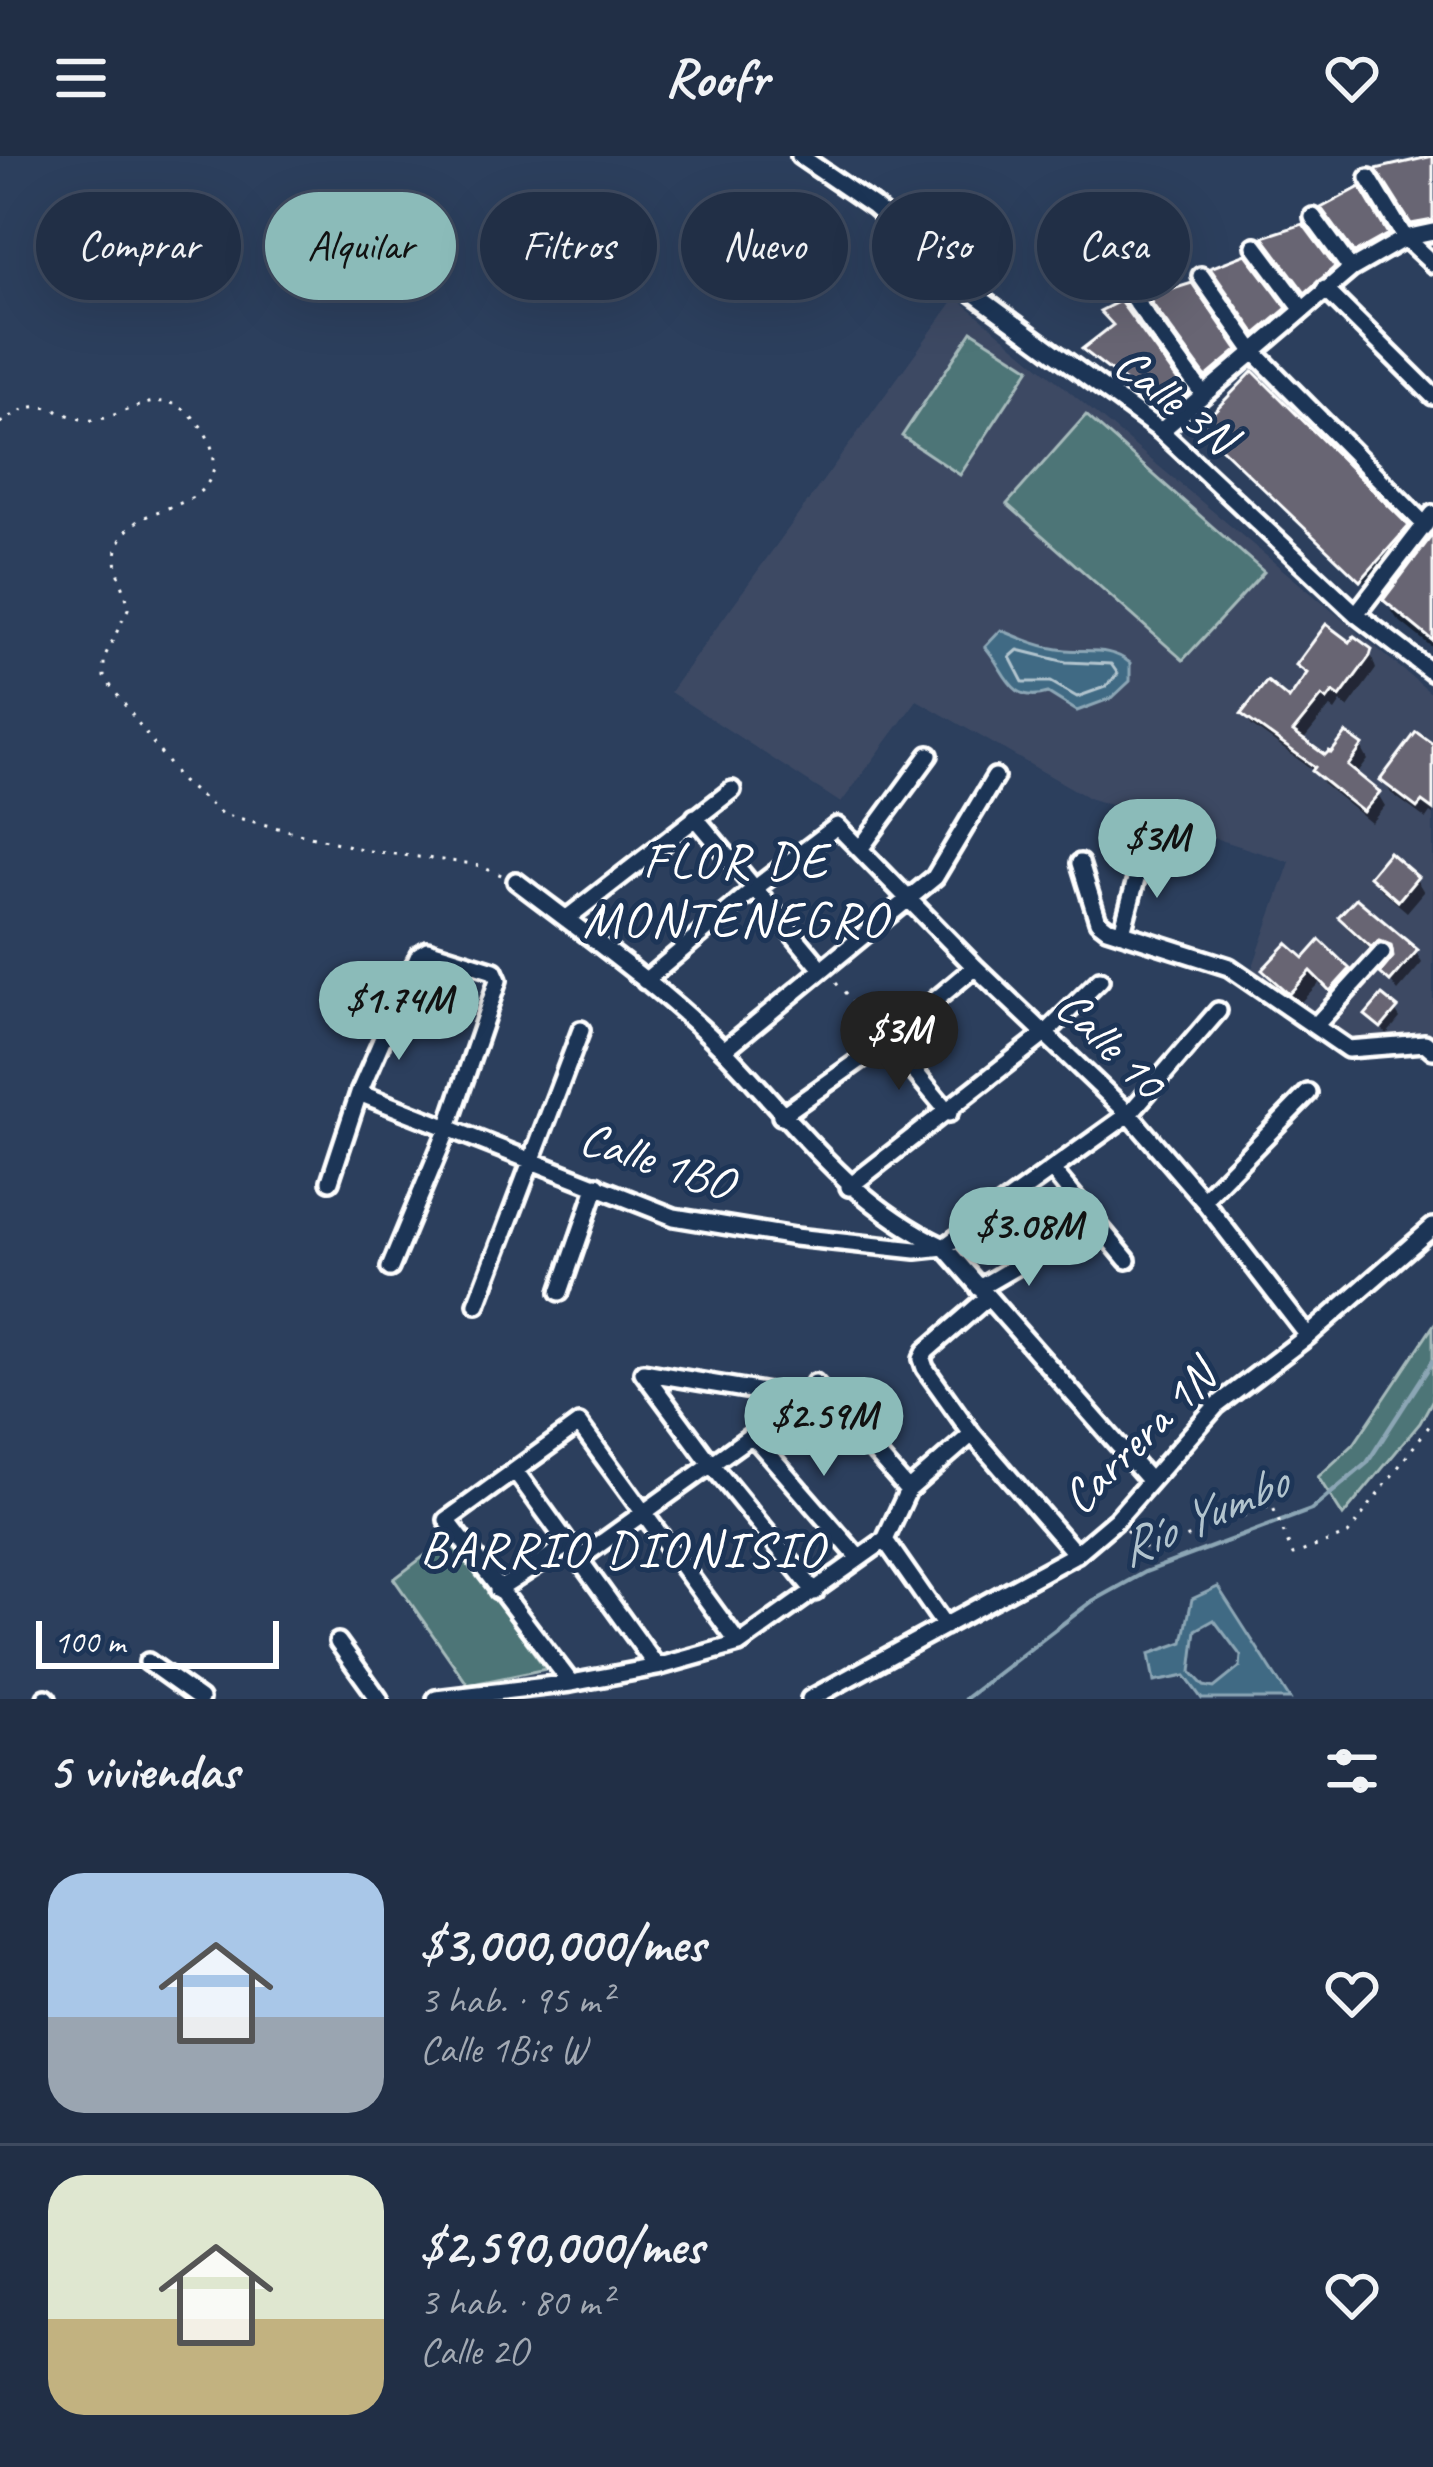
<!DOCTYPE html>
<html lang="es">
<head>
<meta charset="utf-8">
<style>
	:root { --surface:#212f46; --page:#2d3b51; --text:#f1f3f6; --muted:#a2a9b3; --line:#3e4a5f; --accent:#8bbbb9 }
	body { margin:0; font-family:Caveat,sans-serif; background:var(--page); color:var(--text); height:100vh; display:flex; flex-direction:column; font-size:45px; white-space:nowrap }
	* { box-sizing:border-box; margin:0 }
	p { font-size:39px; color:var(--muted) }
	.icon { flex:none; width:66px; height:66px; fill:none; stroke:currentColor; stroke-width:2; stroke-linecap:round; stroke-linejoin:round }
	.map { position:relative; height:1543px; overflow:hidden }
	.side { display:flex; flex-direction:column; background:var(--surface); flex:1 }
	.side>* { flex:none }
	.banner { position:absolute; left:36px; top:36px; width:1362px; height:108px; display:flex; gap:24px }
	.scale { position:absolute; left:36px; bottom:30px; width:243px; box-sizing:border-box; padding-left:12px; border:6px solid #fff; border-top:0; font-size:33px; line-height:42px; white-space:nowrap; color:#fff; -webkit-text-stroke:9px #1d3557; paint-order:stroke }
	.price { position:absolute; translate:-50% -102px; padding:0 27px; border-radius:42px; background:var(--accent); color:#111; font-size:39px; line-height:78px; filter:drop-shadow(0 3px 6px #0008) }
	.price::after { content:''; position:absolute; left:50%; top:72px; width:36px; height:27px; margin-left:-18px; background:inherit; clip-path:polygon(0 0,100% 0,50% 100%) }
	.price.selected { background:#222; color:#fff }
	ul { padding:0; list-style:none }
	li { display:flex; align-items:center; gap:36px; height:300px; padding:0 48px }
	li+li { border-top:3px solid var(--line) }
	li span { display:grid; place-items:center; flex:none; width:336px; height:240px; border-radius:36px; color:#555 }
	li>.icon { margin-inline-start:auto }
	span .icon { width:144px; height:144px; fill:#fffc; stroke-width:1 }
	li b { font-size:51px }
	h2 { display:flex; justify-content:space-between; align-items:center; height:144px; padding:0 48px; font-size:51px }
	.tag { padding:0 42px; border-radius:54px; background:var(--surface); box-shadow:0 12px 48px #0002,0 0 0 3px var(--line); font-size:42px; line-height:108px }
	.tag.selected { background:var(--accent); color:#111 }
	header { display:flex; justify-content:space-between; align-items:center; height:156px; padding:0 48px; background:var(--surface); font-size:54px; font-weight:800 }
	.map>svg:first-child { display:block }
</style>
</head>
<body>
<header><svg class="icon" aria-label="menu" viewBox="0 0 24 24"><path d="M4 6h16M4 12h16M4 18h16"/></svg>Roofr<svg class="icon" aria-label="heart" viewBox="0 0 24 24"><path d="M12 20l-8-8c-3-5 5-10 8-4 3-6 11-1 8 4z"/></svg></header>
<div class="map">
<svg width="1433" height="1543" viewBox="0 0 1433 1543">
	<rect width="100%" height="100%" fill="#2c3f5d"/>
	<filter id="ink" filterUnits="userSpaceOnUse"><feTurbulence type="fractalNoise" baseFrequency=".00833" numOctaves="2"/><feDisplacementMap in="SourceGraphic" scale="24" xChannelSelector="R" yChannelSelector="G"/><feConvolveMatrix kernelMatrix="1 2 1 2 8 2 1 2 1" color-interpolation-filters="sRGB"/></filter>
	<g filter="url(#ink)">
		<path fill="#3e4a64" d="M956,141L1433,539V884L1351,886L1251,816L1290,706L1089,642L917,544L841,647L670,536Z"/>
		<path fill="#4e7577" stroke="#a6babb" stroke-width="3" d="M972,175L1030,212L960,319L902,280Z
			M1086,259L1264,416L1183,504L1007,348Z
			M1433,1170V1243L1420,1267L1343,1360L1318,1321L1354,1288Z
			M449,1381L546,1513L468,1529L394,1423Z"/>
		<path fill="#3f6b84" stroke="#8ca6b5" stroke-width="3" fill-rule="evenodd" d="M1001,474C1022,483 1043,492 1066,494C1090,496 1111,491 1130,507V525L1112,542L1077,555L1048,537C1009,549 1006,514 985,491Z
			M1218,1431L1290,1543H1202L1185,1520L1154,1526L1149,1498L1183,1486L1192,1443ZM1214,1464L1241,1500L1240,1511L1214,1532L1204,1530L1191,1516L1196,1474Z"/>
		<path fill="#0007" d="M1433,2V84L1424,85L1381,15Z
			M1359,35L1393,92L1364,109L1332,66Z
			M1274,95L1332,113L1340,126L1314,147Z
			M1221,126L1284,154L1292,167L1266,189Z
			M1190,131L1239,201L1211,224L1149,139Z
			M1119,148L1188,243L1168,260L1086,194L1116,170Z
			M1205,276L1406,371L1409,376L1364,427Z
			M1433,383V492L1397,463L1386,445Z
			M1351,490L1370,495L1376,513L1348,552L1341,546L1335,555L1330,551L1302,586L1326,603L1361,591L1368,604L1356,620L1378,638L1385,650L1371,667L1323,628L1317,617L1252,570L1244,558L1289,547L1307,521L1300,509Z
			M1433,585V659L1430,657L1426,663L1391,637L1383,624Z
			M1389,700L1416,723L1424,736L1407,756L1380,733L1372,720Z
			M1342,762L1416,796L1422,807L1398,835L1384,817L1396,798L1387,795L1379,801L1348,773Z
			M1304,806L1348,815L1356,828L1339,846L1319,827L1298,849L1273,828L1265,815Z
			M1395,854L1400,862L1387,878L1369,859Z"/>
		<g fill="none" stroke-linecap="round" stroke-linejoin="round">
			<path stroke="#b2c4ce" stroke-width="3" d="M1018,494L1066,506L1111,508L1118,518L1105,531L1077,541L1051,526H1023L1010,501Z"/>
			<path stroke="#8ca6b5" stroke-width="4.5" d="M965,1543L1091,1446L1145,1416L1311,1354L1367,1307L1433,1205"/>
		</g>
		<path fill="#686573" stroke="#fff" stroke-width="3" d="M1433,0V64L1411,68L1376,13Z
			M1360,31L1388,78L1354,97L1321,52Z
			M1303,68L1335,111L1305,137L1263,81Z
			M1246,98L1287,152L1256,178L1210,112Z
			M1164,125L1170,134L1192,127L1238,194L1206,221L1145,138Z
			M1120,145L1187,237L1164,256L1082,193L1113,169L1100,155Z
			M1253,215L1409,370L1360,425L1199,271Z
			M1433,378V485L1383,444Z
			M1326,468L1350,486L1354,480L1372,493L1370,500L1340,541L1333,536L1327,544L1322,540L1293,576L1325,599L1329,595L1331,597L1346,577L1363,589L1348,610L1380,636L1363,656L1312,615L1315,611L1241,558L1267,525L1289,543L1307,517L1296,509Z
			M1416,576L1433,588V654L1422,646L1417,652L1380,624Z
			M1389,696L1418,721L1398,745L1369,720Z
			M1356,742L1418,794L1390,826L1380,817L1393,801L1391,789L1380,785L1371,791L1338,761Z
			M1320,784L1350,813L1330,835L1310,815L1289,838L1262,814L1287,787L1304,802Z
			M1382,839L1398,852L1381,872L1365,859Z"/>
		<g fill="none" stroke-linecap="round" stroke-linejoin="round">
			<defs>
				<path id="street" d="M800,0L873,50L965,131L1161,275L1356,458L1433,517
					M1369,22L1405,82L1433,108
					M1313,61L1351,113
					M1255,90L1303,154
					M1201,120L1255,197L1425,369
					M1325,133L1433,240
					M1128,135L1203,238
					M1161,275L1351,113L1405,82L1433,76
					M1356,458L1433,358
					M695,661L822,813
					M860,693L929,599
					M1080,707L1098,765L1107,772L1229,811L1348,893L1425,887L1433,894
					M516,725C587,779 662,832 725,895C797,969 848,1046 944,1091L1149,1324
					M566,763L732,634
					M1122,776L1142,701
					M645,825L754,733L837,670L975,811L1129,958L1203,1044L1308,1180
					M1315,870L1382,797
					M888,884L949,957
					M724,894L935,721L995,621
					M359,937L674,1061L795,1081L916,1094L944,1091L1129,958L1218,855
					M781,960L888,884L975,811
					M1052,1014L1127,1104
					M330,1025L359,937L419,799L427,794L494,815L498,824L447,975L390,1112
					M849,1031L1046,877L1100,824
					M1203,1044L1308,937
					M979,1132L1053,1089
					M560,1136L597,1029
					M987,1142L926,1195L922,1203L925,1212L972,1278L1076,1398
					M477,1148L581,874
					M643,1216L711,1308L815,1436
					M643,1216L769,1237
					M815,1227L908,1334
					M516,1316L657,1511
					M885,1384L908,1334L972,1278
					M885,1384L945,1470
					M579,1403L752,1279L857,1400
					M498,1434L569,1388
					M338,1486L379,1543
					M148,1506L200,1543
					M571,1527L447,1364L579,1268L739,1488
					M46,1542L47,1543
					M436,1543L571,1527L657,1511L739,1488L885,1384
					M810,1543L1076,1398L1116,1364L1216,1250L1308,1180L1433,1071"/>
			</defs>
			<use href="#street" stroke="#fff" stroke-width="24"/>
			<path stroke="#fff" stroke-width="3" stroke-dasharray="3 9" stroke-linecap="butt" d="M0,267C11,262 21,252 33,251C54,248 72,266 95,264C117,261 143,243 166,246C195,250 225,296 210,323C191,358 141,347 121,383C107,408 127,428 128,453L104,502V521L182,626L222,658L370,695L474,708L504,720
				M836,827L878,873
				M1126,1374L1149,1396L1272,1349L1293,1399L1348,1378L1433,1265"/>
			<use href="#street" stroke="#1d3557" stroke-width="15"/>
		</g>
	</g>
	<g text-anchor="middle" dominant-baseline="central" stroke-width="10" stroke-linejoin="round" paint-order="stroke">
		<g font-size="48" fill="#fff" stroke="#1d3557">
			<text transform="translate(1175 244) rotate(39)">Calle 3N</text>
			<text transform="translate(1111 888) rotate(45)">Calle 10</text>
			<text transform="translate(657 1004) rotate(18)">Calle 1BO</text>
			<text transform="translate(1138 1281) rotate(-45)">Carrera 1N</text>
		</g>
		<g font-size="51" letter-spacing="3" fill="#fff" stroke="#1d3557">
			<text x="736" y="704">FLOR DE<tspan x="736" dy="59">MONTENEGRO</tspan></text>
			<text x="623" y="1393">BARRIO DIONISIO</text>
		</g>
		<g font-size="51" font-style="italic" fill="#b2c4ce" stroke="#1d3557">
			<text transform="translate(1202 1359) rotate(-24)">Río Yumbo</text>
		</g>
	</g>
</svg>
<div class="scale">100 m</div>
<b class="price" style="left:1157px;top:745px">$3M</b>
<b class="price" style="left:399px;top:907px">$1.74M</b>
<b class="price selected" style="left:899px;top:937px">$3M</b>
<b class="price" style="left:1029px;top:1133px">$3.08M</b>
<b class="price" style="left:824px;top:1323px">$2.59M</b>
<div class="banner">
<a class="tag">Comprar</a>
<a class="tag selected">Alquilar</a>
<a class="tag">Filtros</a>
<a class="tag">Nuevo</a>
<a class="tag">Piso</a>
<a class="tag">Casa</a>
</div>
</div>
<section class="side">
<h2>5 viviendas<svg class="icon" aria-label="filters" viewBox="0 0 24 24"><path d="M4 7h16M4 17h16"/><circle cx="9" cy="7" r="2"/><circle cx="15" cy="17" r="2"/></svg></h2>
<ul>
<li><span style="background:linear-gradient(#a9c7e8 60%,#9aa5b1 0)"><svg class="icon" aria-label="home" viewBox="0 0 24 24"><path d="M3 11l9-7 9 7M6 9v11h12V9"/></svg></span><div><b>$3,000,000/mes</b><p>3 hab. · 95 m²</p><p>Calle 1Bis W</p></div><svg class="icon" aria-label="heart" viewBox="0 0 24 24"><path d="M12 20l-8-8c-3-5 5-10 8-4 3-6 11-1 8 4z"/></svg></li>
<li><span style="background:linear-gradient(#dfe7d0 60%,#c2b280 0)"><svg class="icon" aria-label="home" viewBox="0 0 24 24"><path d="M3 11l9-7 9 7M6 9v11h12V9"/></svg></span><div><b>$2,590,000/mes</b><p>3 hab. · 80 m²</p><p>Calle 2O</p></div><svg class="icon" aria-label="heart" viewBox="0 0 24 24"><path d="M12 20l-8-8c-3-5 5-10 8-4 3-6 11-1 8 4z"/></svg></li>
</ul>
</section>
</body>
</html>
